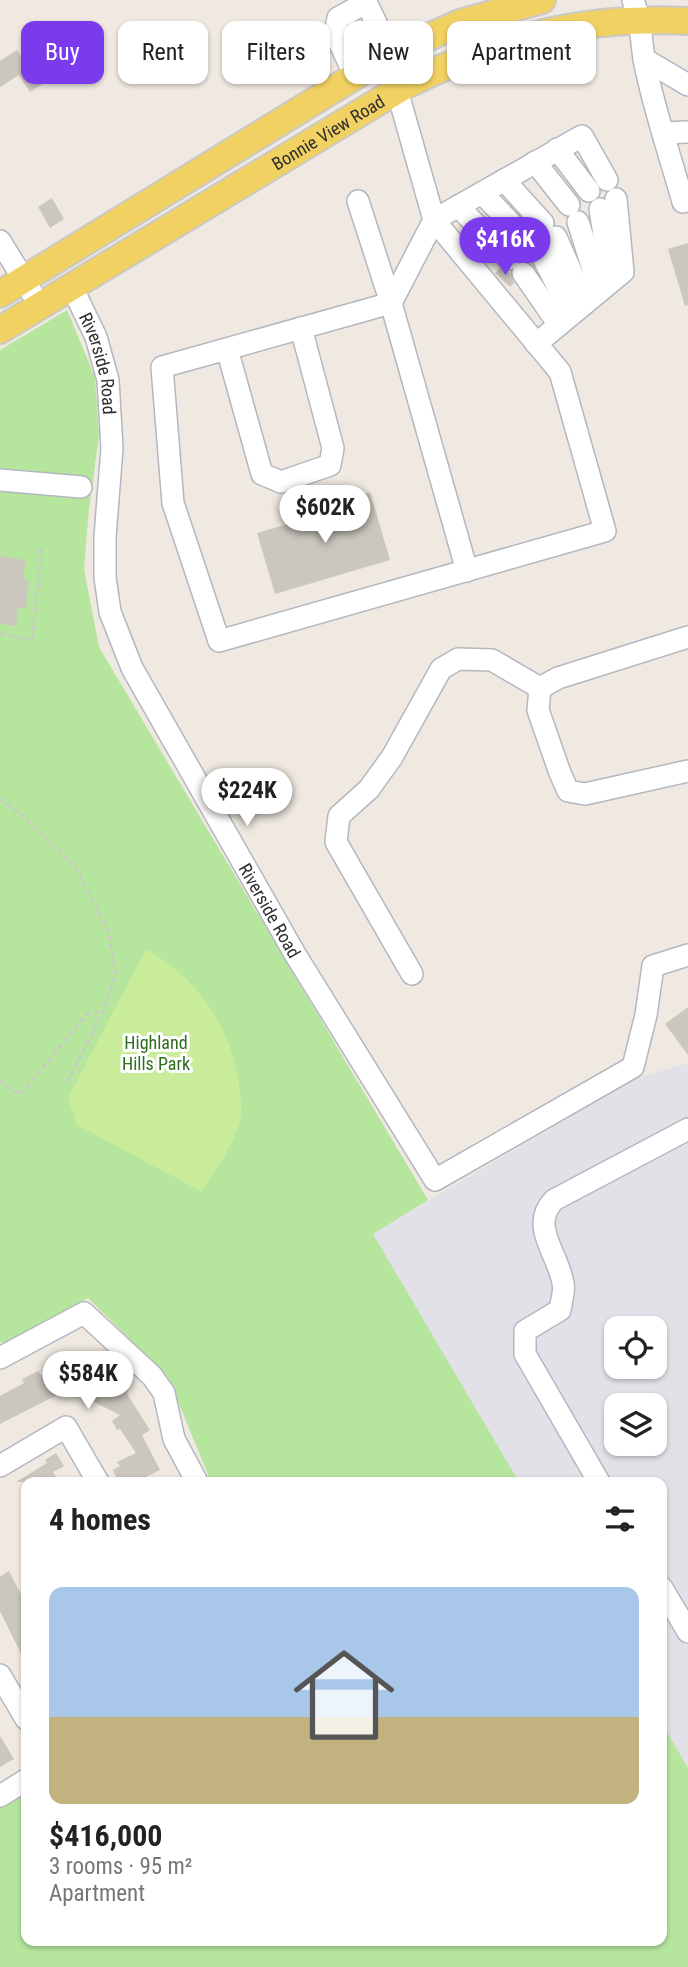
<!DOCTYPE html>
<html lang="en">
<head>
<meta charset="utf-8">
<style>
	:root { --surface:#fff; --page:#f6f6f6; --text:#222; --muted:#767676; --line:#e0e0e0; --accent:#7c3aed }
	body { margin:0; font-family:"Roboto Condensed",sans-serif; background:var(--page); color:var(--text); height:100vh; display:flex; flex-direction:column; font-size:26px; white-space:nowrap }
	* { box-sizing:border-box; margin:0 }
	p { font-size:23px; color:var(--muted) }
	.icon { flex:none; width:38px; height:38px; fill:none; stroke:currentColor; stroke-width:2; stroke-linecap:round; stroke-linejoin:round }
	.map { position:relative; flex:1; overflow:hidden }
	.sheet { position:absolute; left:21px; top:1477px; width:646px; height:469px; display:flex; flex-direction:column; background:var(--surface); border-radius:14px; box-shadow:0 2px 5px #0004 }
	.sheet>* { flex:none }
	.guide { position:absolute; left:21px; top:21px; width:648px; height:63px; display:flex; gap:14px }
	.fabs { position:absolute; left:604px; top:1316px; display:grid; gap:14px }
	.fabs a { display:grid; place-items:center; width:63px; height:63px; border-radius:14px; background:var(--surface); box-shadow:0 2px 5px #0004; font-size:35px }
	.price { position:absolute; translate:-50% -60px; padding:0 16px; border-radius:24px; background:#fff; color:#222; font-size:23px; line-height:46px; filter:drop-shadow(0 2px 4px #0008) }
	.price::after { content:''; position:absolute; left:50%; top:42px; width:21px; height:16px; margin-left:-10px; background:inherit; clip-path:polygon(0 0,100% 0,50% 100%) }
	.price.active { background:var(--accent); color:#fff }
	ul { padding:0; list-style:none }
	li { display:grid; align-content:center; gap:14px; height:371px; padding:0 28px }
	li+li { border-top:2px solid var(--line) }
	li span { display:grid; place-items:center; height:217px; border-radius:14px; color:#555 }
	li>.icon { margin-inline-start:auto }
	span .icon { width:126px; height:126px; fill:#fffc; stroke-width:1 }
	li b { font-size:30px }
	h2 { display:flex; justify-content:space-between; align-items:center; height:84px; padding:0 28px; font-size:30px }
	.tag { padding:0 24px; border-radius:14px; background:var(--surface); box-shadow:0 2px 5px #0004; font-size:24px; line-height:63px }
	.tag.active { background:var(--accent); color:#fff }
	.map>svg:first-child { display:block }
</style>
</head>
<body>
<div class="map">
<svg width="688" height="1967" viewBox="0 0 688 1967">
	<rect width="100%" height="100%" fill="#efe9e1"/>
	<path fill="#e3e1e8" fill-rule="evenodd" d="M688,1063V1768L662,1723V1482H519L372,1234L634,1079ZM616,1328H654V1367H616ZM616,1405H654V1444H616Z"/>
	<path fill="#b6e59e" d="M67,310L95,377L99,436L89,509L84,569L99,647L428,1200L373,1234L519,1482H211L168,1377L88,1298L12,1344L0,1342V350Z
		M662,1723L688,1768V1967H0V1801L26,1786V1941H662Z"/>
	<path fill="#c9ec9a" d="M146,949C199,978 236,1033 240,1095C241,1101 242,1110 241,1116C236,1143 216,1169 202,1192L77,1125L68,1098Z"/>
	<path fill="#cbc7bf" d="M54,44L69,68L30,92L19,75L0,87V61L17,50L25,62Z
		M52,198L64,219L50,228L38,207Z
		M688,243V305L685,306L668,249Z
		M500,268L510,272L514,283L510,287L495,273Z
		M370,492L390,560L275,594L257,533L328,512L326,505Z
		M0,556L25,560L23,580L29,581L26,609L18,608L16,626L0,624Z
		M688,1007V1055L665,1024Z
		M87,1365L88,1369L128,1390L127,1394L150,1430L142,1435L160,1470L136,1482H129L126,1477L118,1481L113,1470L120,1466L117,1462L136,1453L120,1429L117,1430L112,1421L120,1415L78,1394H59L0,1424V1396L24,1383L22,1379L38,1371L41,1375H66V1366Z
		M56,1453L64,1466L53,1472L59,1482H16L47,1463L45,1460Z
		M9,1571L26,1604V1664L0,1611V1577Z
		M0,1736L14,1759L0,1767Z"/>
	<g fill="none" stroke-linecap="round" stroke-linejoin="round">
		<defs>
			<g id="minor">
				<path d="M365,0L391,54"/>
				<path d="M633,0C641,20 641,38 644,59C653,107 670,155 683,202L688,199"/>
				<path d="M644,59L688,85"/>
				<path d="M355,76L335,33L338,18L365,3"/>
				<path d="M397,90L434,220L391,303L162,367L173,503L219,641L605,531L560,372L434,220L582,136L607,180"/>
				<path d="M664,133L688,132"/>
				<path d="M557,149L589,191"/>
				<path d="M535,162L569,205"/>
				<path d="M504,180L543,223"/>
				<path d="M482,193L527,240"/>
				<path d="M358,201L391,303L467,571"/>
				<path d="M458,206L509,259"/>
				<path d="M600,209L611,280"/>
				<path d="M578,222L600,291"/>
				<path d="M556,237L585,303"/>
				<path d="M0,241L40,306"/>
				<path d="M541,254L572,314"/>
				<path d="M523,273L559,325"/>
				<path id="s1" d="M72,287L96,337L108,380L112,448L105,537V577L110,612L132,668L295,954L435,1180L633,1067L646,1015L653,966L688,955"/>
				<path d="M536,344L623,272L616,199"/>
				<path d="M227,349L262,474L281,482L330,465L333,448L301,328"/>
				<path d="M0,480L81,487"/>
				<path d="M688,637L558,678L540,688L538,710L560,773L568,791L585,794L688,771"/>
				<path d="M412,974L336,842L339,816L369,789L392,757L441,669L458,659L492,660L540,688"/>
				<path d="M0,1358L84,1313L152,1376L164,1393L174,1439L197,1482"/>
				<path d="M0,1466L66,1427L98,1482"/>
				<path d="M599,1482L525,1354V1331L560,1310C561,1302 565,1291 563,1283C558,1253 529,1226 554,1200L688,1129"/>
				<path d="M662,1588L688,1632"/>
				<path d="M0,1675L26,1719"/>
				<path d="M0,1796L26,1780"/>
			</g>
			<g id="major">
				<path d="M0,294L391,54L460,23L542,0"/>
				<path id="s2" d="M0,330L406,85C503,37 580,16 688,21"/>
			</g>
		</defs>
		<use href="#minor" stroke="#b4b7c1" stroke-width="24"/>
		<use href="#major" stroke="#c9c9c9" stroke-width="30"/>
		<path stroke="#c9c9c9" stroke-width="2.5" stroke-dasharray="5 3.5" stroke-linecap="butt" d="M0,634L32,640L42,546
			M0,799L23,816L75,866L108,930L116,974L103,1011L67,1082
			M0,1081L20,1095L87,1014L103,1011"/>
		<use href="#minor" stroke="#fff" stroke-width="21"/>
		<use href="#major" stroke="#f2d163" stroke-width="26"/>
	</g>
	<g text-anchor="middle" dominant-baseline="central" stroke-width="6" stroke-linejoin="round" paint-order="stroke">
		<g font-size="18" fill="#2e2e2e" stroke="#fff">
			<text stroke="none"><textPath href="#s2" startOffset="383">Bonnie View Road</textPath></text>
			<text stroke="none"><textPath href="#s1" startOffset="82">Riverside Road</textPath></text>
			<text stroke="none"><textPath href="#s1" startOffset="672">Riverside Road</textPath></text>
		</g>
		<g font-size="18" fill="#2c6e1b" stroke="#fff">
			<text x="156" y="1042">Highland<tspan x="156" dy="21">Hills Park</tspan></text>
		</g>
	</g>
</svg>
<div class="fabs">
<a><svg class="icon" aria-label="locate" viewBox="0 0 24 24"><circle cx="12" cy="12" r="6"/><path d="M12 2v4M12 18v4M2 12h4M18 12h4"/></svg></a>
<a><svg class="icon" aria-label="layers" viewBox="0 0 24 24"><path d="M12 4l9 5-9 5-9-5zM3 14l9 5 9-5"/></svg></a>
</div>
<b class="price active" style="left:505px;top:277px">$416K</b>
<b class="price" style="left:325px;top:545px">$602K</b>
<b class="price" style="left:247px;top:828px">$224K</b>
<b class="price" style="left:88px;top:1411px">$584K</b>
<div class="guide">
<a class="tag active">Buy</a>
<a class="tag">Rent</a>
<a class="tag">Filters</a>
<a class="tag">New</a>
<a class="tag">Apartment</a>
</div>
<section class="sheet">
<h2>4 homes<svg class="icon" aria-label="filters" viewBox="0 0 24 24"><path d="M4 7h16M4 17h16"/><circle cx="9" cy="7" r="2"/><circle cx="15" cy="17" r="2"/></svg></h2>
<ul>
<li><span style="background:linear-gradient(#a9c7e8 60%,#c2b280 0)"><svg class="icon" aria-label="home" viewBox="0 0 24 24"><path d="M3 11l9-7 9 7M6 9v11h12V9"/></svg></span><div><b>$416,000</b><p>3 rooms · 95 m²</p><p>Apartment</p></div></li>
</ul>
</section>
</div>
</body>
</html>
